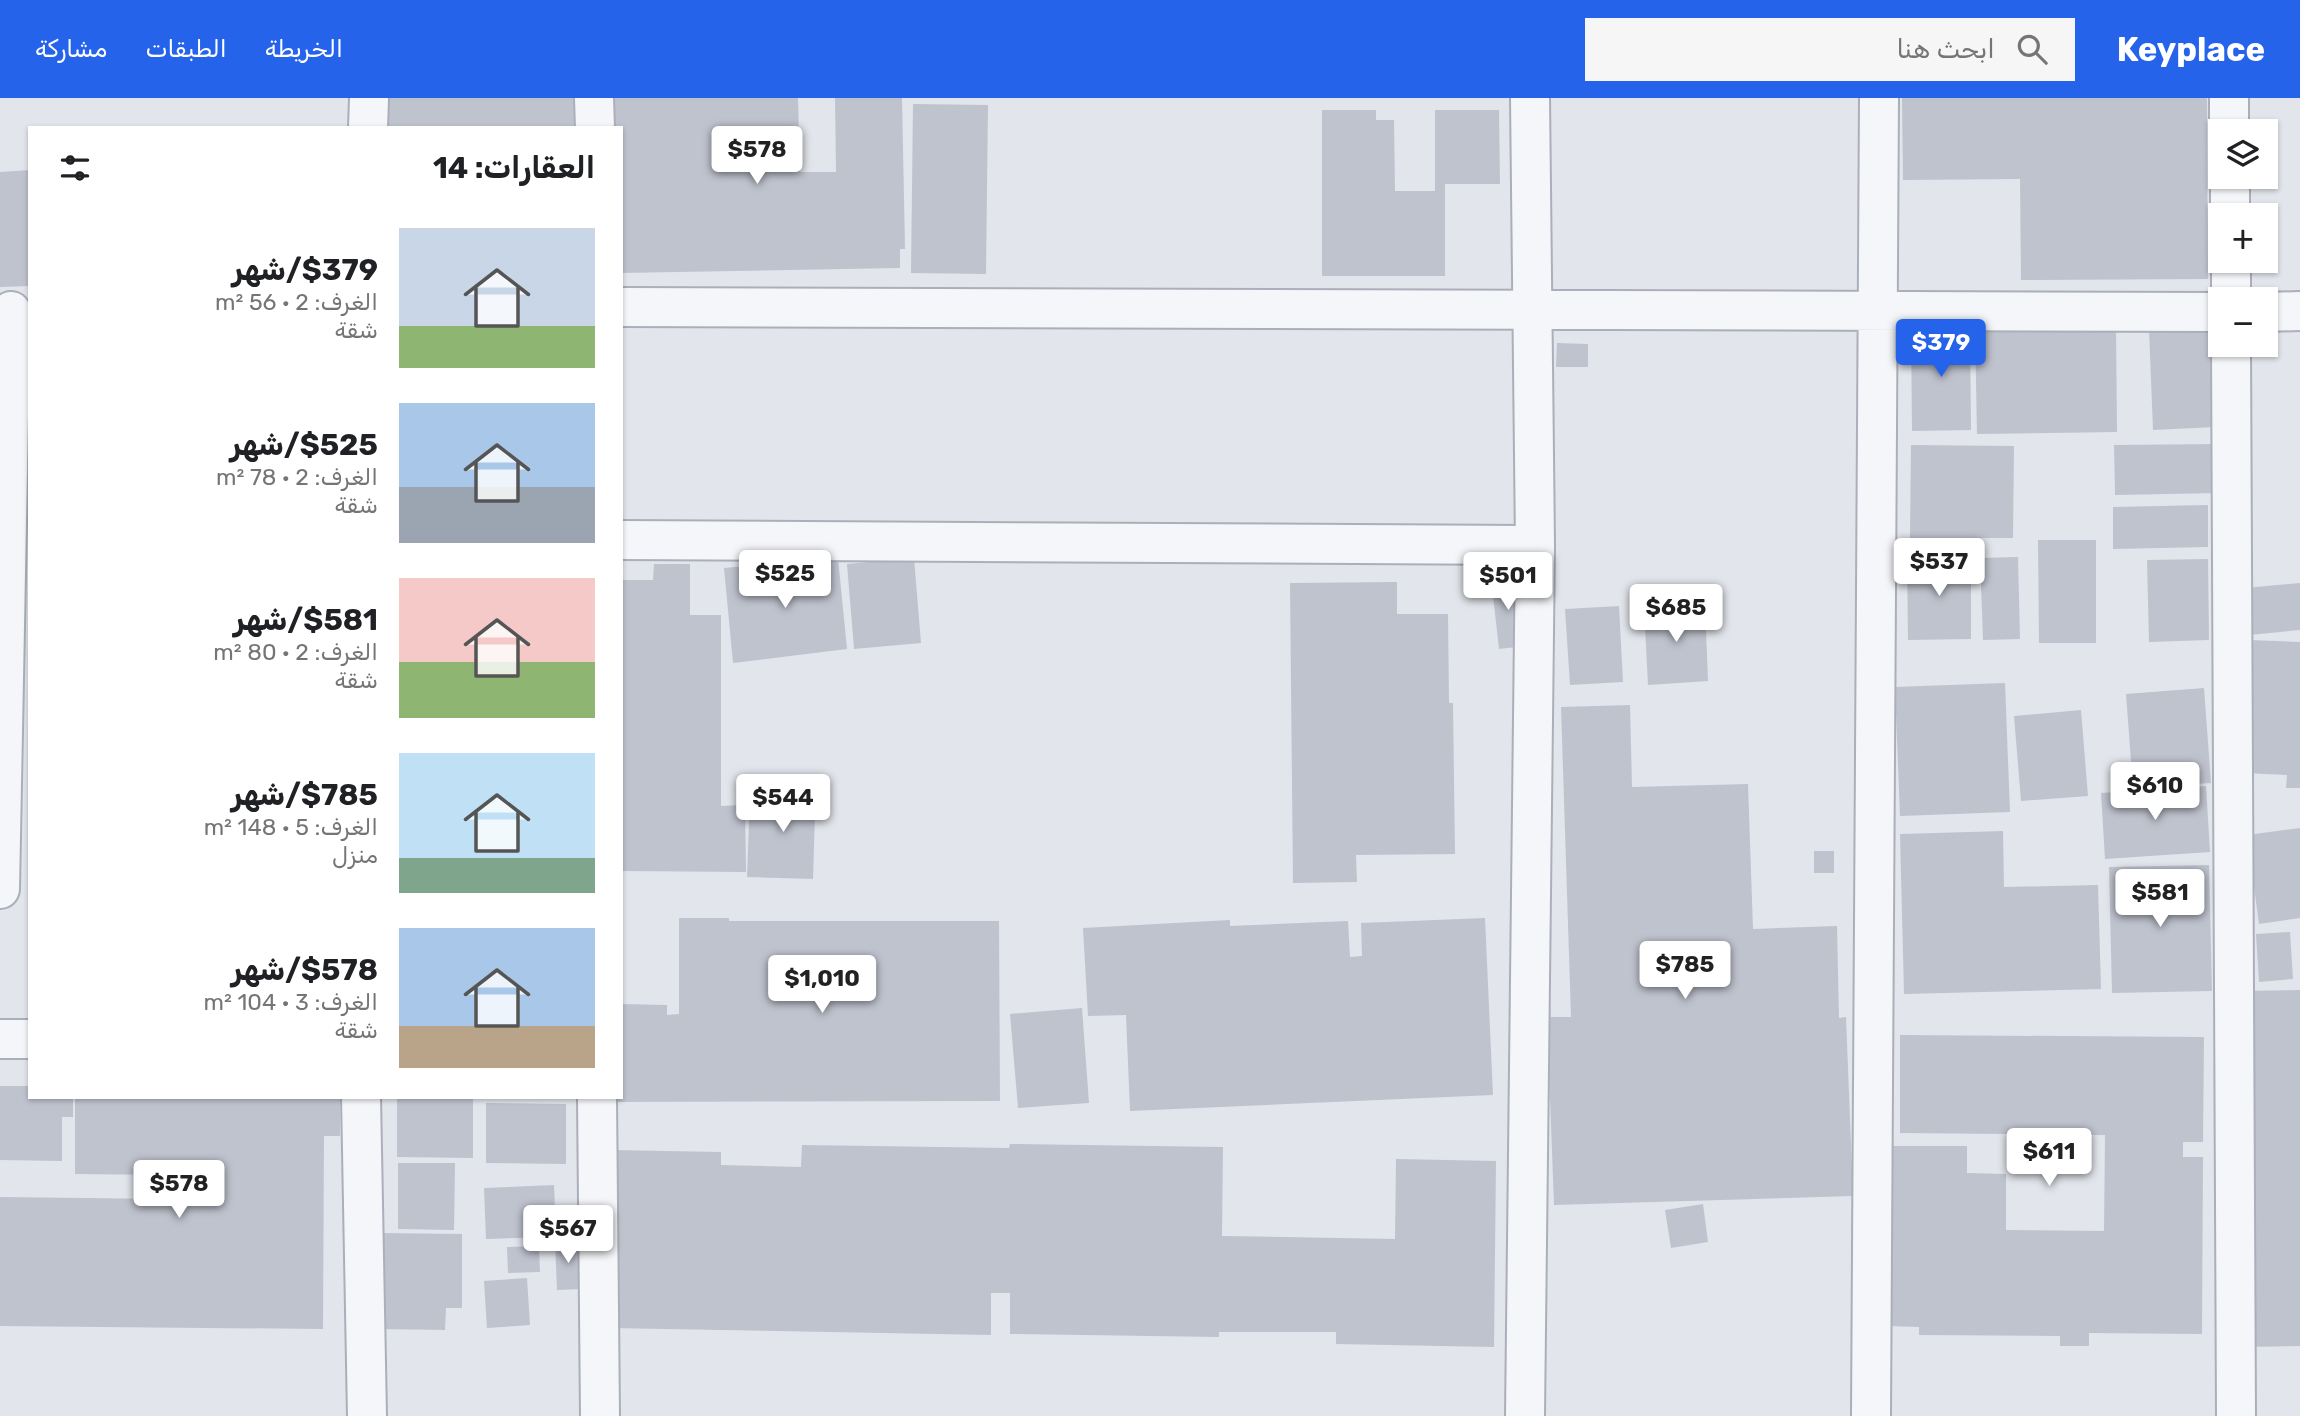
<!DOCTYPE html>
<html lang="ar">
<head>
<meta charset="utf-8">
<style>
	:root { --surface:#fff; --page:#f6f6f6; --text:#202124; --muted:#757577; --accent:#2563eb }
	body { margin:0; font-family:Rubik,"Noto Naskh Arabic",sans-serif; background:var(--page); color:var(--text); direction:rtl; height:100vh; display:flex; flex-direction:column; font-size:26px; white-space:nowrap }
	* { box-sizing:border-box; margin:0 }
	p { font-size:23px; color:var(--muted) }
	.icon { flex:none; width:38px; height:38px; fill:none; stroke:currentColor; stroke-width:2; stroke-linecap:round; stroke-linejoin:round }
	.map { position:relative; flex:1; overflow:hidden; direction:ltr }
	.panel { position:absolute; left:28px; top:28px; width:595px; height:973px; display:flex; flex-direction:column; background:var(--surface); border-radius:0px; box-shadow:0 2px 5px #0004; direction:rtl }
	.panel>* { flex:none }
	.fabs { position:absolute; left:2208px; top:21px; display:grid; gap:14px }
	.fabs a { display:grid; place-items:center; width:70px; height:70px; border-radius:0px; background:var(--surface); box-shadow:0 2px 5px #0004; font-size:35px }
	.price { position:absolute; translate:-50% -60px; padding:0 16px; border-radius:7px; background:#fff; color:#222; font-size:23px; line-height:46px; filter:drop-shadow(0 2px 4px #0008) }
	.price::after { content:''; position:absolute; left:50%; top:42px; width:21px; height:16px; margin-left:-10px; background:inherit; clip-path:polygon(0 0,100% 0,50% 100%) }
	.price.selected { background:var(--accent); color:#fff }
	ul { padding:0; list-style:none }
	li { display:flex; align-items:center; gap:21px; height:175px; padding:0 28px }
	li span { display:grid; place-items:center; flex:none; width:196px; height:140px; border-radius:0px; color:#555 }
	li>.icon { margin-inline-start:auto }
	span .icon { width:84px; height:84px; fill:#fffc; stroke-width:1 }
	li b { font-size:30px }
	h2 { display:flex; justify-content:space-between; align-items:center; height:84px; padding:0 28px; font-size:30px }
	header { display:flex; align-items:center; gap:42px; box-sizing:border-box; height:98px; padding:0 35px; background:var(--accent); color:#fff }
	header strong { font-size:33px }
	nav { display:flex; gap:38px; margin-inline-start:auto; font-size:24px }
	.search { width:490px; height:63px; background:var(--page); display:flex; align-items:center; gap:18px; box-sizing:border-box; padding:0 24px; border-radius:0px; color:var(--muted); font-size:26px }
	.map>svg:first-child { display:block }
</style>
</head>
<body>
<header>
<strong>Keyplace</strong>
<div class="search"><svg class="icon" aria-label="search" viewBox="0 0 24 24"><circle cx="10" cy="10" r="6"/><path d="M15 15l6 6"/></svg>ابحث هنا</div>
<nav><a>الخريطة</a><a>الطبقات</a><a>مشاركة</a></nav>
</header>
<div class="map">
<svg width="2300" height="1318" viewBox="0 0 2300 1318">
	<rect width="100%" height="100%" fill="#e2e5eb"/>
	<path fill="#bfc3ce" d="M381,0H574V28L382,30Z
		M607,0H798L800,74H836L835,0H902L905,151H900V170L621,175V30H607Z
		M1902,0H2207L2208,181L2021,182L2020,81L1903,82Z
		M913,6L988,7L986,176L911,175Z
		M1322,12H1376V22H1394L1395,93H1435V12H1499L1500,86H1445V178H1322Z
		M30,72V188L0,189V74Z
		M2116,228L2117,334L1977,336L1975,229Z
		M1911,229H1970L1971,332L1912,333Z
		M2213,229L2216,329L2153,332L2149,231Z
		M1557,245L1588,246V269H1556Z
		M2218,346V395L2115,397L2114,347Z
		M1911,347L2014,348L2013,440H1910Z
		M2208,407V449L2113,451V409Z
		M2038,442H2096V545H2039Z
		M1907,459H1971V541L1908,542Z
		M2018,459L2020,541L1983,542L1980,460Z
		M838,460L847,551L733,565L724,470Z
		M914,460L921,545L854,551L847,466Z
		M2208,461L2209,542L2149,544L2147,462Z
		M654,466H690V517H721V708L745,707L746,774L621,773V482H653Z
		M1517,476L1525,548L1499,551L1491,480Z
		M1397,484V516H1448L1449,605H1453L1455,756L1356,757L1357,784L1293,785L1290,485Z
		M2300,485V532L2249,537L2245,490Z
		M1705,506L1708,583L1648,587L1644,510Z
		M1619,508L1623,584L1570,587L1565,511Z
		M2250,542L2300,544V690H2286L2287,677L2244,675Z
		M2005,585L2010,714L1900,718L1895,589Z
		M2204,590L2211,685L2133,690L2126,596Z
		M1630,607L1632,689L1748,686L1753,831L1837,828L1839,920L1846,919L1853,1098L1554,1107L1547,919H1571L1561,609Z
		M2081,612L2088,698L2021,703L2014,618Z
		M789,684L816,685L813,781L747,779L750,698L788,700Z
		M2206,688L2210,754L2105,761L2101,695Z
		M2300,730V820L2259,826L2247,737Z
		M2003,733L2004,789L2098,787L2101,891L1904,896L1900,736Z
		M1814,753H1834V775H1814Z
		M2209,767L2212,893L2112,895L2109,769Z
		M679,820H729V823H999L1000,1003L611,1004V999H621V906L667,907V917L679,916Z
		M1485,820L1493,997L1130,1013L1126,917L1088,918L1083,830L1230,822V828L1348,823L1350,859L1362,858L1361,825Z
		M2290,834L2293,881L2259,884L2256,836Z
		M2300,892V1248L2242,1249L2240,1142H2256L2255,1109H2248L2243,893Z
		M1082,910L1089,1005L1018,1010L1010,916Z
		M1900,937L2204,939L2203,1044H2183V1059H2203L2202,1236L2089,1235V1248H2060V1238L1919,1237V1229L1889,1228L1891,1048H1967V1075L2006,1076V1132L2104,1133L2105,1037L1900,1035Z
		M0,988H30V999H73V1019H62V1063L0,1062Z
		M75,999H340V1038H324L323,1231L0,1228V1099L168,1101L169,1077L75,1076Z
		M397,999H473V1060L397,1059Z
		M486,1005L566,1006V1066L486,1065Z
		M1010,1046L1223,1049L1222,1138L1395,1141L1396,1061L1496,1063L1494,1249L1336,1246V1234H1219V1239L1010,1236V1195H991V1237L609,1230L611,1052L721,1054V1067L801,1069L802,1047L1009,1050Z
		M398,1065H455L454,1132L398,1131Z
		M554,1087L556,1139L486,1141L484,1090Z
		M1703,1106L1708,1144L1671,1150L1665,1112Z
		M378,1135L462,1136V1210H446L445,1232L378,1231Z
		M580,1142L582,1191L557,1192L555,1143Z
		M539,1148L540,1174L508,1175L507,1149Z
		M527,1180L530,1227L487,1230L484,1183Z"/>
	<g fill="none" stroke-linecap="round" stroke-linejoin="round">
		<defs>
			<path id="minor" d="M594,0L595,30
				M2229,0V33
				M368,30L369,0
				M2230,79V117
				M2231,163V201
				M621,209L2221,214
				M2266,214L2300,213
				M2231,247L2236,1318
				M621,442L1535,447
				M0,791L11,213
				M0,941H30
				M361,999L367,1318
				M597,999L600,1318
				M1525,1318L1535,447L1530,0
				M1871,1318L1879,0"/>
		</defs>
		<use href="#minor" stroke="#abafb9" stroke-width="42"/>
		<use href="#minor" stroke="#f5f6f9" stroke-width="38"/>
	</g>
</svg>
<div class="fabs">
<a><svg class="icon" aria-label="layers" viewBox="0 0 24 24"><path d="M12 4l9 5-9 5-9-5zM3 14l9 5 9-5"/></svg></a>
<a>+</a>
<a>−</a>
</div>
<b class="price" style="left:757px;top:88px">$578</b>
<b class="price selected" style="left:1941px;top:281px">$379</b>
<b class="price" style="left:1939px;top:500px">$537</b>
<b class="price" style="left:785px;top:512px">$525</b>
<b class="price" style="left:1508px;top:514px">$501</b>
<b class="price" style="left:1676px;top:546px">$685</b>
<b class="price" style="left:2155px;top:724px">$610</b>
<b class="price" style="left:783px;top:736px">$544</b>
<b class="price" style="left:2160px;top:831px">$581</b>
<b class="price" style="left:1685px;top:903px">$785</b>
<b class="price" style="left:822px;top:917px">$1,010</b>
<b class="price" style="left:2049px;top:1090px">$611</b>
<b class="price" style="left:179px;top:1122px">$578</b>
<b class="price" style="left:568px;top:1167px">$567</b>
<section class="panel">
<h2>العقارات: 14<svg class="icon" aria-label="filters" viewBox="0 0 24 24"><path d="M4 7h16M4 17h16"/><circle cx="9" cy="7" r="2"/><circle cx="15" cy="17" r="2"/></svg></h2>
<ul>
<li><span style="background:linear-gradient(#c9d6e8 70%,#8fb573 0)"><svg class="icon" aria-label="home" viewBox="0 0 24 24"><path d="M3 11l9-7 9 7M6 9v11h12V9"/></svg></span><div><b>$379/شهر</b><p>الغرف: 2 · 56 m²</p><p>شقة</p></div></li>
<li><span style="background:linear-gradient(#a9c7e8 60%,#9aa5b1 0)"><svg class="icon" aria-label="home" viewBox="0 0 24 24"><path d="M3 11l9-7 9 7M6 9v11h12V9"/></svg></span><div><b>$525/شهر</b><p>الغرف: 2 · 78 m²</p><p>شقة</p></div></li>
<li><span style="background:linear-gradient(#f6c9c9 60%,#8fb573 0)"><svg class="icon" aria-label="home" viewBox="0 0 24 24"><path d="M3 11l9-7 9 7M6 9v11h12V9"/></svg></span><div><b>$581/شهر</b><p>الغرف: 2 · 80 m²</p><p>شقة</p></div></li>
<li><span style="background:linear-gradient(#bfe0f5 75%,#7fa58c 0)"><svg class="icon" aria-label="home" viewBox="0 0 24 24"><path d="M3 11l9-7 9 7M6 9v11h12V9"/></svg></span><div><b>$785/شهر</b><p>الغرف: 5 · 148 m²</p><p>منزل</p></div></li>
<li><span style="background:linear-gradient(#a9c7e8 70%,#b9a48a 0)"><svg class="icon" aria-label="home" viewBox="0 0 24 24"><path d="M3 11l9-7 9 7M6 9v11h12V9"/></svg></span><div><b>$578/شهر</b><p>الغرف: 3 · 104 m²</p><p>شقة</p></div></li>
</ul>
</section>
</div>
</body>
</html>
